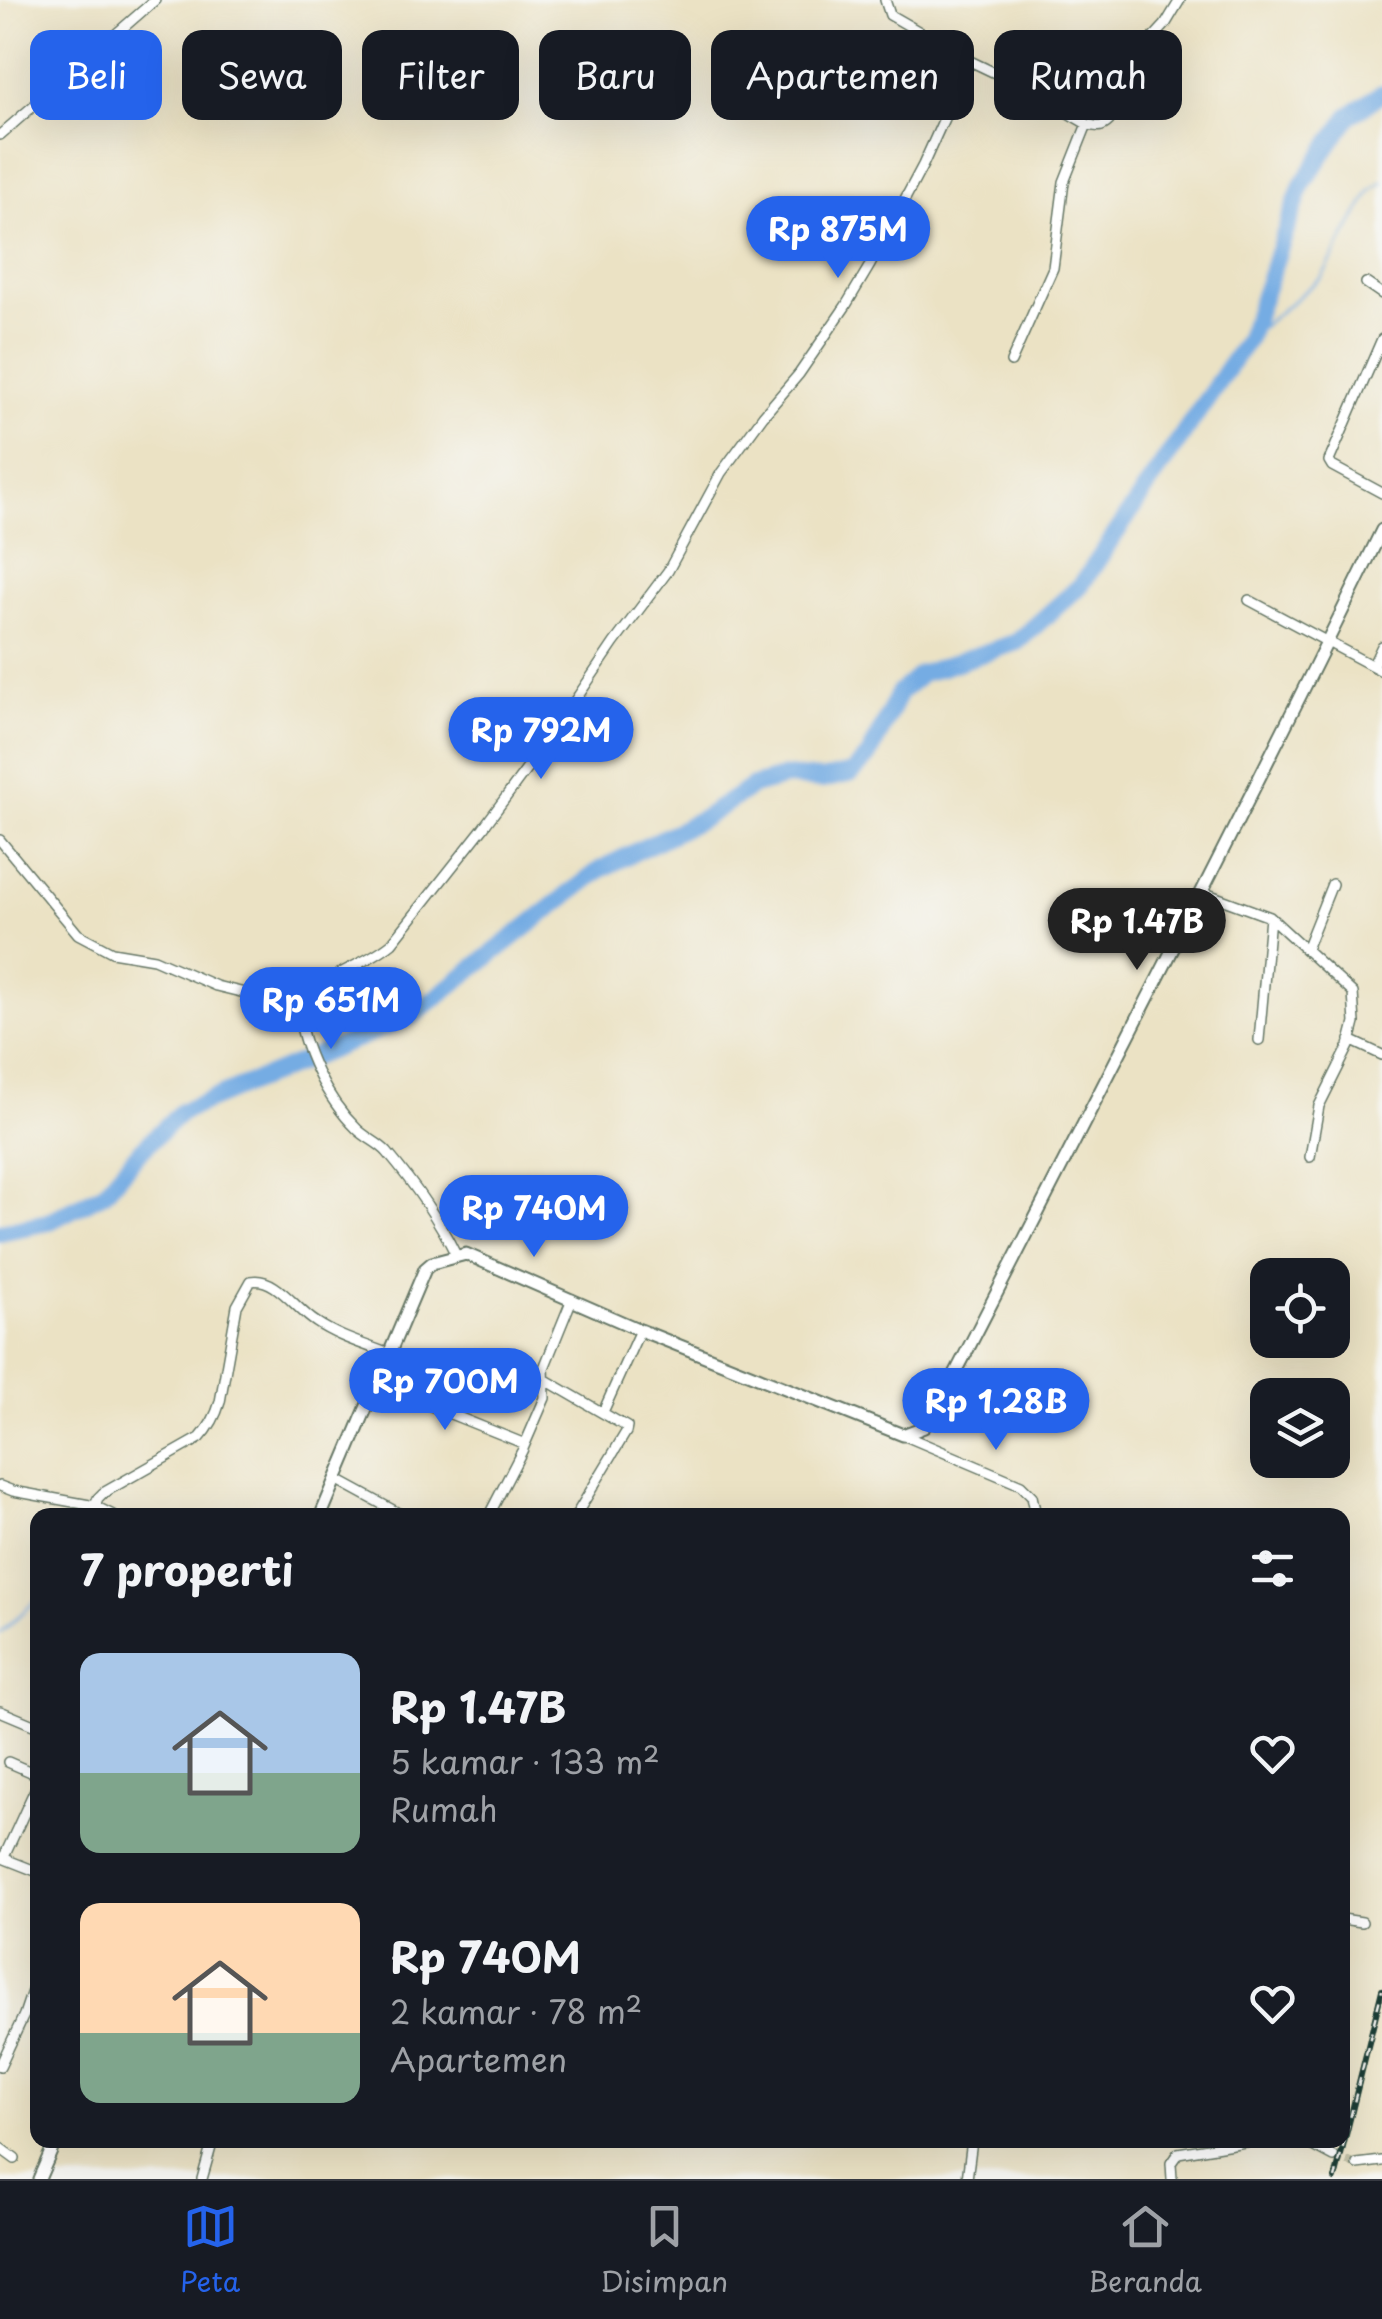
<!DOCTYPE html>
<html lang="id">
<head>
<meta charset="utf-8">
<style>
	:root { --surface:#171b24; --page:#20242c; --text:#f1f3f6; --muted:#9ea1a6; --line:#363941; --accent:#2563eb }
	body { margin:0; font-family:"Playpen Sans",sans-serif; background:var(--page); color:var(--text); height:100vh; display:flex; flex-direction:column; font-size:38px; white-space:nowrap }
	* { box-sizing:border-box; margin:0 }
	p { font-size:32px; color:var(--muted) }
	.icon { flex:none; width:55px; height:55px; fill:none; stroke:currentColor; stroke-width:2; stroke-linecap:round; stroke-linejoin:round }
	.map { position:relative; flex:1; overflow:hidden }
	.sheet { position:absolute; left:30px; top:1508px; width:1320px; height:640px; display:flex; flex-direction:column; background:var(--surface); border-radius:20px; box-shadow:0 10px 40px #0002 }
	.sheet>* { flex:none }
	.guide { position:absolute; left:30px; top:30px; width:1322px; height:90px; display:flex; gap:20px }
	.buttons { position:absolute; left:1250px; top:1258px; display:grid; gap:20px }
	.buttons a { display:grid; place-items:center; width:100px; height:100px; border-radius:20px; background:var(--surface); box-shadow:0 10px 40px #0002; font-size:50px }
	.price { position:absolute; translate:-50% -85px; padding:0 22px; border-radius:35px; background:var(--accent); color:#fff; font-size:32px; line-height:65px; filter:drop-shadow(0 2px 5px #0008) }
	.price::after { content:''; position:absolute; left:50%; top:60px; width:30px; height:22px; margin-left:-15px; background:inherit; clip-path:polygon(0 0,100% 0,50% 100%) }
	.price.selected { background:#222; color:#fff }
	ul { padding:0; list-style:none }
	li { display:flex; align-items:center; gap:30px; height:250px; padding:0 50px }
	li span { display:grid; place-items:center; flex:none; width:280px; height:200px; border-radius:20px; color:#555 }
	li>.icon { margin-inline-start:auto }
	span .icon { width:120px; height:120px; fill:#fffc; stroke-width:1 }
	li b { font-size:42px }
	h2 { display:flex; justify-content:space-between; align-items:center; height:120px; padding:0 50px; font-size:42px }
	.tag { padding:0 35px; border-radius:20px; background:var(--surface); box-shadow:0 10px 40px #0002; font-size:35px; line-height:90px }
	.tag.selected { background:var(--accent); color:#fff }
	.menu { display:flex; justify-content:space-around; align-items:center; height:140px; border-top:2px solid var(--line); background:var(--surface); font-size:28px; color:var(--muted) }
	.menu a { display:grid; justify-items:center; gap:5px }
	.menu .selected { color:var(--accent) }
	.map>svg:first-child { display:block }
</style>
</head>
<body>
<div class="map">
<svg width="1382" height="2179" viewBox="0 0 1382 2179">
	<rect width="100%" height="100%" fill="#f6f6f2"/>
	<filter id="ink" filterUnits="userSpaceOnUse"><feTurbulence type="fractalNoise" baseFrequency=".01" numOctaves="2"/><feDisplacementMap in="SourceGraphic" scale="20" xChannelSelector="R" yChannelSelector="G"/><feConvolveMatrix kernelMatrix="1 2 1 2 8 2 1 2 1" color-interpolation-filters="sRGB"/></filter>
	<filter id="wash" filterUnits="userSpaceOnUse"><feTurbulence type="fractalNoise" baseFrequency=".0048" numOctaves="4" result="noise"/><feDisplacementMap in="SourceGraphic" scale="40" xChannelSelector="R" yChannelSelector="G"/><feGaussianBlur stdDeviation="2.25" result="paint"/><feColorMatrix in="noise" values="0 0 0 0 0 0 0 0 0 0 0 0 0 0 0 0 0 1.4 0 .05"/><feComposite in="paint" operator="in"/></filter>
	<g filter="url(#wash)">
		<rect width="100%" height="100%" fill="#ebe2c4"/>
		<g fill="none" stroke-linecap="round" stroke-linejoin="round">
			<path stroke="#74ace3" stroke-width="2.5" d="M1248,338L1322,277L1371,191L1382,182
				M0,1633L38,1599"/>
			<path stroke="#74ace3" stroke-width="18" d="M0,1232L48,1222L104,1193L138,1153L181,1112L412,1016L601,869L705,817L753,786L786,777L822,780L852,773L869,756L899,693L921,674L1017,642L1081,585L1248,338L1302,185L1349,116L1382,93"/>
		</g>
	</g>
	<g filter="url(#ink)">
		<g fill="none" stroke-linecap="round" stroke-linejoin="round">
			<path stroke="#c2c1a7" stroke-width="9" stroke-dasharray="9 4.5" stroke-linecap="butt" d="M1334,2157L1357,2164"/>
			<defs>
				<path id="minor" d="M885,0L890,15L970,61L1020,85L1087,124C1097,127 1101,129 1109,121L1141,51L1165,25L1180,0
					M0,135L155,0
					M1366,283L1382,294
					M1382,339L1329,461L1332,466L1382,493
					M1011,362L1053,268L1064,182L1087,124
					M1249,600L1382,671
					M1373,665L1382,646
					M0,840L78,934L112,952L154,959L216,986L298,1006
					M1202,892L1270,917L1353,993L1355,1023L1349,1046L1319,1106L1310,1157
					M1306,949L1332,884
					M1259,1040L1270,917
					M1350,1040L1382,1055
					M456,1255C438,1218 414,1184 387,1152C379,1143 366,1138 357,1129C327,1100 301,1048 298,1006C321,975 363,967 392,943L483,828L549,739L614,643L668,571L721,473L763,416L799,374L845,307L870,265L923,165L970,61
					M544,1379L627,1427L626,1432L576,1515
					M376,1384L525,1444
					M603,1412L640,1330
					M903,1435L1021,1485L1032,1496L1036,1515
					M336,1479L402,1515
					M0,1486L13,1491L95,1506L113,1515
					M95,1506L98,1498L103,1493L200,1438C210,1427 216,1416 220,1402L237,1306L251,1281C276,1276 296,1310 316,1322C338,1337 364,1344 389,1354
					M489,1515L522,1451L545,1398L544,1368L572,1299
					M0,1711L38,1727
					M8,1762L38,1775
					M0,1857L38,1872
					M4,1857L38,1783
					M1342,1919L1362,1922
					M0,2066L24,2015L38,1973
					M1302,2140L1334,2157
					M0,2148L15,2159
					M1357,2164L1382,2161
					M202,2179L213,2140
					M967,2179L972,2140
					M1172,2179L1171,2163L1178,2153L1257,2140"/>
				<path id="tertiary" d="M321,1515L425,1269L432,1263L466,1254L640,1330L903,1435L924,1427L934,1415C1085,1121 1237,827 1382,530
					M39,2179L56,2140"/>
			</defs>
			<use href="#minor" stroke="#676" stroke-width="12"/>
			<use href="#tertiary" stroke="#676" stroke-width="15"/>
			<use href="#minor" stroke="#fff" stroke-width="9"/>
			<use href="#tertiary" stroke="#fff" stroke-width="11"/>
			<defs>
				<path id="rail" d="M1335,2179L1382,1990"/>
			</defs>
			<use href="#rail" stroke="#1f3d34" stroke-width="6"/>
			<use href="#rail" stroke="#f6f6f2" stroke-width="2.5" stroke-dasharray="8" stroke-linecap="butt"/>
		</g>
	</g>
</svg>
<div class="buttons">
<a><svg class="icon" aria-label="locate" viewBox="0 0 24 24"><circle cx="12" cy="12" r="6"/><path d="M12 2v4M12 18v4M2 12h4M18 12h4"/></svg></a>
<a><svg class="icon" aria-label="layers" viewBox="0 0 24 24"><path d="M12 4l9 5-9 5-9-5zM3 14l9 5 9-5"/></svg></a>
</div>
<b class="price" style="left:838px;top:281px">Rp 875M</b>
<b class="price" style="left:541px;top:782px">Rp 792M</b>
<b class="price selected" style="left:1137px;top:973px">Rp 1.47B</b>
<b class="price" style="left:331px;top:1052px">Rp 651M</b>
<b class="price" style="left:534px;top:1260px">Rp 740M</b>
<b class="price" style="left:445px;top:1433px">Rp 700M</b>
<b class="price" style="left:996px;top:1453px">Rp 1.28B</b>
<div class="guide">
<a class="tag selected">Beli</a>
<a class="tag">Sewa</a>
<a class="tag">Filter</a>
<a class="tag">Baru</a>
<a class="tag">Apartemen</a>
<a class="tag">Rumah</a>
</div>
<section class="sheet">
<h2>7 properti<svg class="icon" aria-label="filters" viewBox="0 0 24 24"><path d="M4 7h16M4 17h16"/><circle cx="9" cy="7" r="2"/><circle cx="15" cy="17" r="2"/></svg></h2>
<ul>
<li><span style="background:linear-gradient(#a9c7e8 60%,#7fa58c 0)"><svg class="icon" aria-label="home" viewBox="0 0 24 24"><path d="M3 11l9-7 9 7M6 9v11h12V9"/></svg></span><div><b>Rp 1.47B</b><p>5 kamar · 133 m²</p><p>Rumah</p></div><svg class="icon" aria-label="heart" viewBox="0 0 24 24"><path d="M12 20l-8-8c-3-5 5-10 8-4 3-6 11-1 8 4z"/></svg></li>
<li><span style="background:linear-gradient(#ffd9b3 65%,#7fa58c 0)"><svg class="icon" aria-label="home" viewBox="0 0 24 24"><path d="M3 11l9-7 9 7M6 9v11h12V9"/></svg></span><div><b>Rp 740M</b><p>2 kamar · 78 m²</p><p>Apartemen</p></div><svg class="icon" aria-label="heart" viewBox="0 0 24 24"><path d="M12 20l-8-8c-3-5 5-10 8-4 3-6 11-1 8 4z"/></svg></li>
</ul>
</section>
</div>
<nav class="menu">
<a class="selected"><svg class="icon" aria-label="map" viewBox="0 0 24 24"><path d="M3 6l6-2 6 2 6-2v14l-6 2-6-2-6 2zM9 4v14M15 6v14"/></svg>Peta</a>
<a><svg class="icon" aria-label="saved" viewBox="0 0 24 24"><path d="M7 4h10v16l-5-4-5 4z"/></svg>Disimpan</a>
<a><svg class="icon" aria-label="home" viewBox="0 0 24 24"><path d="M3 11l9-7 9 7M6 9v11h12V9"/></svg>Beranda</a>
</nav>
</body>
</html>
